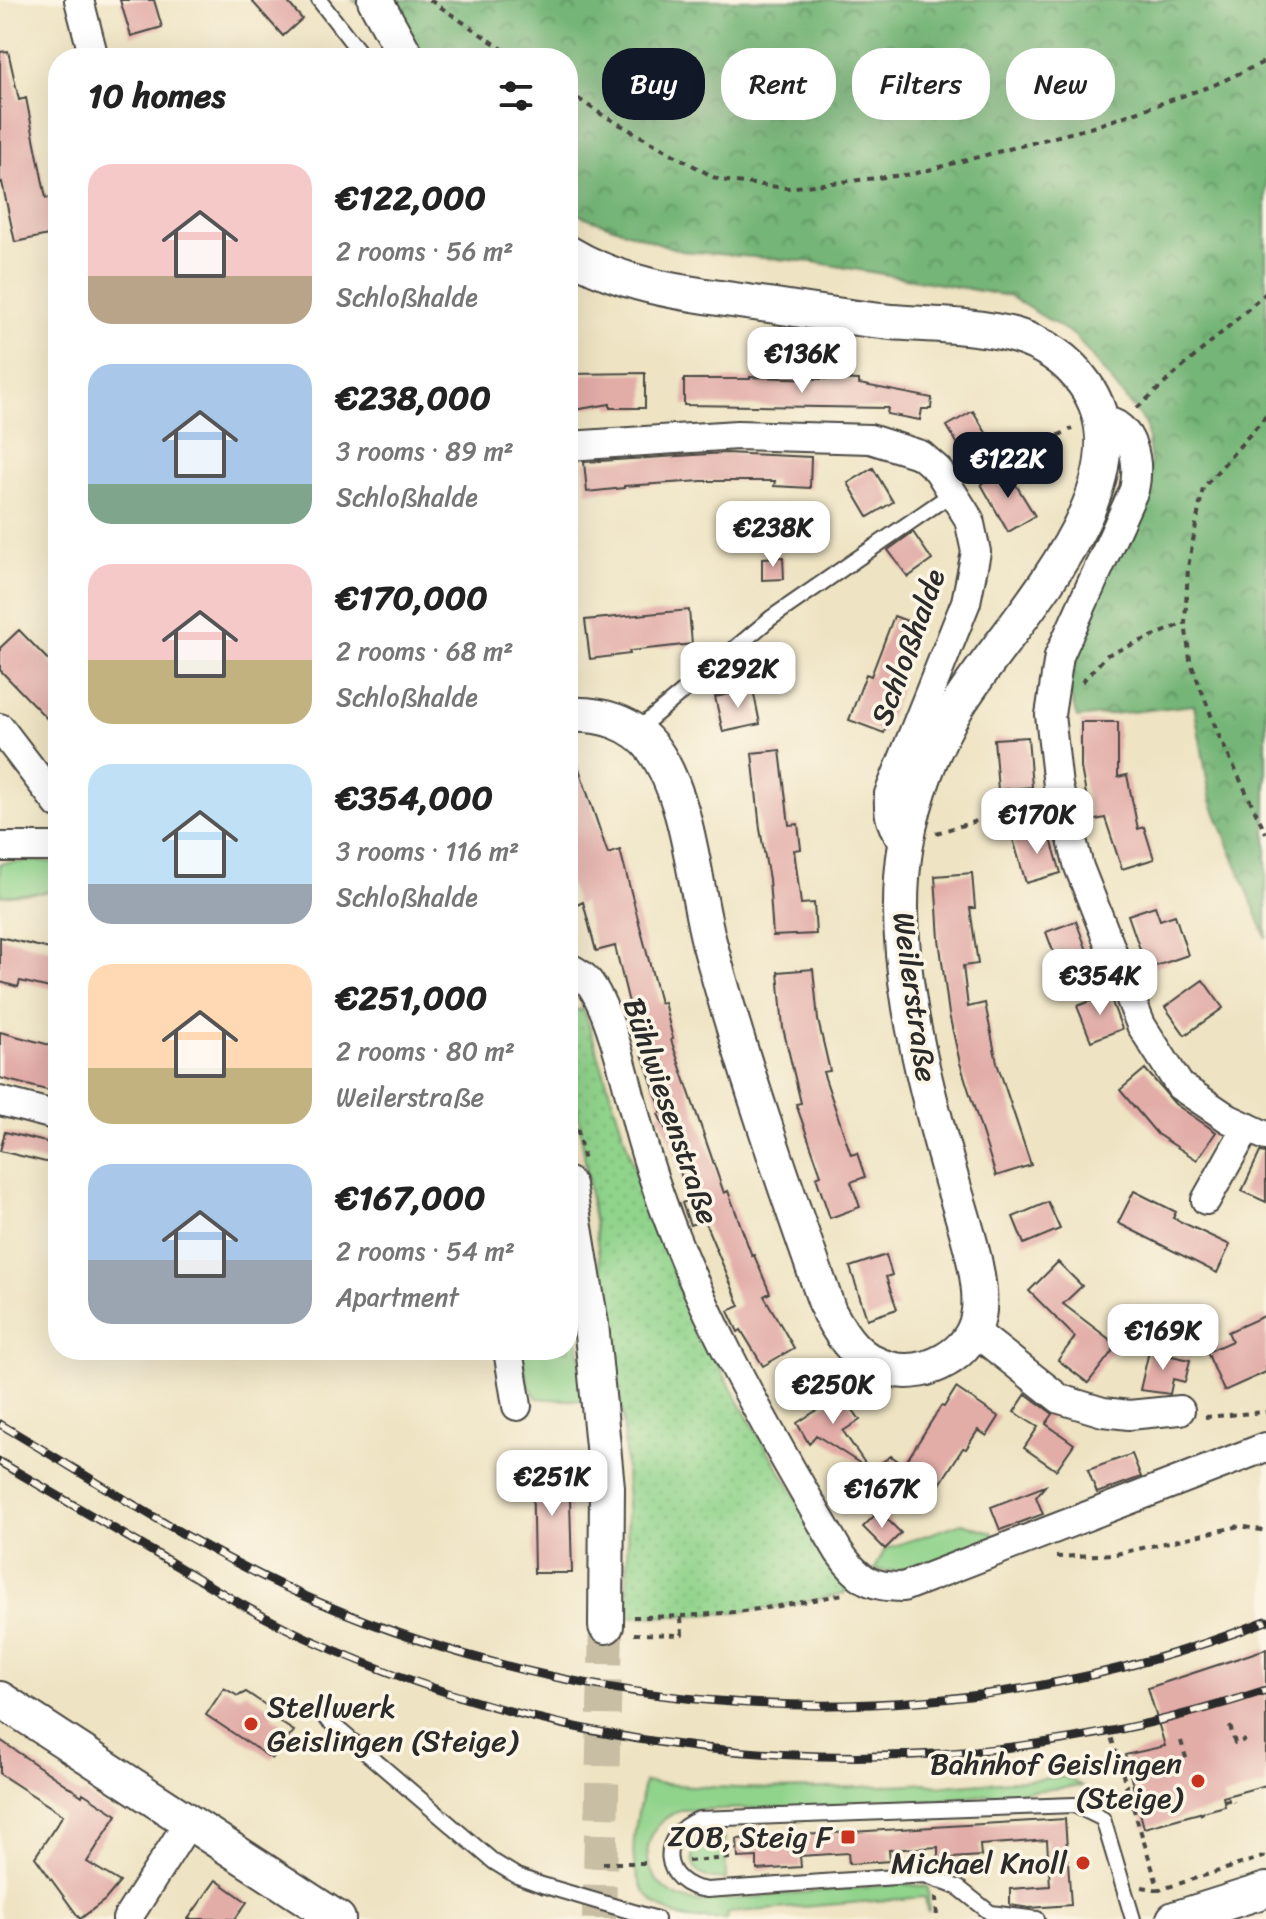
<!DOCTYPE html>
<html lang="en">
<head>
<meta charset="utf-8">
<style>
	:root { --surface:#fff; --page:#f6f6f6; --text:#222; --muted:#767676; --accent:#111827 }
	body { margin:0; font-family:Sriracha,sans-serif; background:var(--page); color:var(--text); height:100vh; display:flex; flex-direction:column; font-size:30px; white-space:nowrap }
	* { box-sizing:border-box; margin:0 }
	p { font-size:26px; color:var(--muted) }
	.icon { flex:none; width:44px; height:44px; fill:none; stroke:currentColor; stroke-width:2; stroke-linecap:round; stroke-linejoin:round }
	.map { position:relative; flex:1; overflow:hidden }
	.sheet { position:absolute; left:48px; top:48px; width:530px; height:1312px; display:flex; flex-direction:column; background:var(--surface); border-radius:32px; box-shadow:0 8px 32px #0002 }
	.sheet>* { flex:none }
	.guide { position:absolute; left:602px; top:48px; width:544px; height:72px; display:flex; gap:16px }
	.price { position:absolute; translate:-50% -68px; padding:0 18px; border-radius:16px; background:#fff; color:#222; font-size:26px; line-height:52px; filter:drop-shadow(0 2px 4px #0008) }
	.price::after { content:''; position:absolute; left:50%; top:48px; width:24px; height:18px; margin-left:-12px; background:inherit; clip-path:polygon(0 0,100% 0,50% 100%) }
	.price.active { background:var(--accent); color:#fff }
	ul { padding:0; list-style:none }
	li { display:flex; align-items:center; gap:24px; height:200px; padding:0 40px }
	li span { display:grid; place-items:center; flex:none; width:224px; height:160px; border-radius:24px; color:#555 }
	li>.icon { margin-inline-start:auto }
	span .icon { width:96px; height:96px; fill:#fffc; stroke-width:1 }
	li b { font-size:34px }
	h2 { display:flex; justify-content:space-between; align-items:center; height:96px; padding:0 40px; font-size:34px }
	.tag { padding:0 28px; border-radius:32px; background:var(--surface); box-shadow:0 8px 32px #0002; font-size:28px; line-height:72px }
	.tag.active { background:var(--accent); color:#fff }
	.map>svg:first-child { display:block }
</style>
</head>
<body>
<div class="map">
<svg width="1266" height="1919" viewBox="0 0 1266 1919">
	<defs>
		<pattern id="forest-crowns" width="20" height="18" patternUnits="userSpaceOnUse" patternTransform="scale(2)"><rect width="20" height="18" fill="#74b577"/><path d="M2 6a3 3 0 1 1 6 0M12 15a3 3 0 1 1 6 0" fill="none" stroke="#5f9362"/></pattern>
		<pattern id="park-dots" width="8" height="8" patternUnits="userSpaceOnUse" patternTransform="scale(2)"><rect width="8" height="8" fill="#90d38b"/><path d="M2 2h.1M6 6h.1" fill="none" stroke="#7cb578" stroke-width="1.8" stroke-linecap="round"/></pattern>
	</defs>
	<rect width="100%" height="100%" fill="#fcf5e5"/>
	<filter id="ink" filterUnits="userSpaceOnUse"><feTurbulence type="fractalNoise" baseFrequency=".0125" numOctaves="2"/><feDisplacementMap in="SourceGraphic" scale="16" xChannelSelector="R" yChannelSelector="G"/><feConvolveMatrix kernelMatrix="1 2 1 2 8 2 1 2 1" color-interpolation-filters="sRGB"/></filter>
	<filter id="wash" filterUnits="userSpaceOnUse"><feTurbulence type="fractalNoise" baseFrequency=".006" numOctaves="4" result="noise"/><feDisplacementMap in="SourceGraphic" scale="32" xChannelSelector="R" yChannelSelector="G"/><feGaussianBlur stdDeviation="1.8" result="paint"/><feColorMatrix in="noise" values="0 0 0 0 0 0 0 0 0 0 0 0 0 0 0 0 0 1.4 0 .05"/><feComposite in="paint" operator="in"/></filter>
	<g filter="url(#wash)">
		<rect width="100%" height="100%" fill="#eee3c2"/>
		<path fill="#90d38b" stroke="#5e7f5b" stroke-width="2" d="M43,861L58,863V891L0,896V863Z
			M568,1264L586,1401L537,1398L529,1385L520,1350H568Z
			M962,1523L992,1532L995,1538C962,1550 910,1579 875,1569L885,1549Z
			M1065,1777L1082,1786L885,1805L680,1810C628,1832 642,1896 698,1902L904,1884L928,1887L929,1911H927L925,1897L728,1913L727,1919C715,1919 702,1919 690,1919C679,1918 665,1911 656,1904C619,1873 637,1823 644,1782C738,1792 832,1790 926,1783L944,1786Z
			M711,1837L725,1838L726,1879C702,1881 686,1870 695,1845Z"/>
		<path fill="url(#forest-crowns)" stroke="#507051" stroke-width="2" d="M353,0H1266V938L1211,801L1194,705L1077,718L1067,684L1094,600L1131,519L1151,464L1146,424L1075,336L1009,296L813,262L681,251L568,211V58H429L424,51Z"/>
		<path fill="url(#park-dots)" stroke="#5e7f5b" stroke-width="2" d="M568,1009L584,1010L636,1174L685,1304L744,1411L849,1584L844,1594C767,1611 708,1617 628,1617L627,1491L623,1417L577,1106L568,1042Z"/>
		<g id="blocks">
			<path fill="#e2aca7" d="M120,0H154L162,27L131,36Z
				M251,0H286L302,19L283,36Z
				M8,51L19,100L26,98L46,198L52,197L58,225V233L15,242L2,182L0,183V52Z
				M645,373V408H610V404L568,411V374Z
				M750,377L859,380V384L932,398L931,409H922L920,420L887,414L888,408L684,405V379H750Z
				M973,411L992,443L966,458L947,426Z
				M725,453L811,457L810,488L774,486L775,481H702L624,486V488L587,492L584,462Z
				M1005,467L1035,516L1008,532L981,484Z
				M873,468L893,502L868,517L848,483Z
				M913,532L932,560L908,577L888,550Z
				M783,557L784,579L762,580V558Z
				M689,610L692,644L629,651L630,654L590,659L585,620Z
				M894,616L918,625L895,685L901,687L884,733L849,720L866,674L871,676Z
				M19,630L58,670V730L0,670V648Z
				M753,689L760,724L723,732L715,697Z
				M1081,722H1118V777L1127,775L1138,829L1144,827L1154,859L1122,869L1105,818L1091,821L1081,768Z
				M1028,737L1032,787L998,790L994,739Z
				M571,745L608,854L620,850L660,1003L664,1002L673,1039L671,1040L724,1193L728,1191L752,1256L754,1255L770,1293L764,1296L794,1348L763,1366L741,1330L738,1332L728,1311L740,1306L704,1220L690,1225L682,1203L689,1200L668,1134L658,1114L662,1112L642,1054L649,1052L637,1006L630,1007L615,946L596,951L583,902L577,905L568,880V746Z
				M780,750L789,825L798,824L801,849L794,850L801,904L814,903L816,934L773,936L769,879L760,829L752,753Z
				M1048,829L1061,873L1026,883L1013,839Z
				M972,873L975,908H970L978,964L963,966L968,1007L985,1003L997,1063L1031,1165L996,1176L960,1063L949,1014L939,939L935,876Z
				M1155,906L1160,920L1175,915L1188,955L1147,969L1128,915Z
				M1076,921L1089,956L1059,967L1046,932Z
				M0,937L58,951V990L20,981L18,987L0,982Z
				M813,969L818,1020L830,1071L823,1072L851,1155L857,1153L865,1177L851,1182L860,1207L830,1218L816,1177L821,1175L796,1104L801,1103L783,1028L778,972Z
				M1203,980L1223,1008L1185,1035L1165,1007Z
				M1109,994L1122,1029L1091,1041L1077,1006Z
				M0,1032L58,1047V1093L0,1078Z
				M1145,1069L1175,1104L1216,1132L1197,1160L1157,1134L1120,1090Z
				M5,1132L58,1145V1165L0,1151Z
				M1260,1152L1266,1153V1202L1242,1191Z
				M1134,1191L1176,1212L1173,1218L1230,1245L1217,1273L1118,1223Z
				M1048,1202L1060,1229L1024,1244L1013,1217Z
				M886,1255L892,1275L886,1277L897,1309L867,1319L850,1267Z
				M1058,1262L1082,1286L1063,1304L1117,1345L1088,1383L1058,1360L1075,1337L1029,1291Z
				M1266,1315V1372L1224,1391L1207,1352L1232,1341L1228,1332Z
				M1149,1351L1190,1360L1185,1382L1173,1379L1170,1394L1140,1390Z
				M956,1388L999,1417L987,1436L978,1430L966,1449L963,1448L926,1506L878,1475V1465L891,1456L904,1465L941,1406L944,1407Z
				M842,1394L860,1420L843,1431L869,1469L816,1435L809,1444L797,1423Z
				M1026,1394L1053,1414L1046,1424L1074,1444L1056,1470L1024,1448L1038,1427L1014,1412Z
				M1132,1454L1141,1477L1097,1493L1088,1470Z
				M569,1462L572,1573H534L532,1463Z
				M1045,1486L1036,1497L1043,1514L1000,1530L991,1507Z
				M879,1511L901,1533L885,1549L863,1527Z
				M1266,1649V1785L1223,1797L1225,1806L1144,1828L1125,1755L1165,1746L1148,1688Z
				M224,1688L238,1696L246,1692L270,1708L272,1717L294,1731L272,1759L206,1715Z
				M0,1740L82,1796L83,1793L117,1815L87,1862L120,1882L105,1900L80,1919L35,1857L63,1815L0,1774Z
				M1065,1819L1071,1905L1029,1908L1010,1905V1889L1050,1886L1047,1840L980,1845L981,1856L938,1859V1847L889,1850L890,1861L849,1864L848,1853L800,1856L801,1867L757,1870V1857L738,1858L737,1839Z
				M216,1880L247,1902L235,1919H188Z"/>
		</g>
	</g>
	<g filter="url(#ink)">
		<use href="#blocks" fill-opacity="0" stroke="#484742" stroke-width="2"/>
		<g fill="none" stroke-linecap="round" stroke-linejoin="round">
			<path stroke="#c7bea4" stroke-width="34" stroke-dasharray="34 17" stroke-linecap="butt" d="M599,1919L606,1626"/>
			<defs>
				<path id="service" d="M319,0L364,58
					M636,731L771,618L954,492
					M323,1716L494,1862L517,1876L542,1885L657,1919
					M991,1913L1037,1919
					M998,1919L959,1888L925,1875L707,1890C661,1885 656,1835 699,1819L1074,1805L1103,1819L1133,1919"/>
				<path id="minor" d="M79,0L94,58
					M1100,420C1134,422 1140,463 1134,490L1059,656L1050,715L1058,786L1079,867L1141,1025L1180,1086L1229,1119L1266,1136
					M568,446L737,435L870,439L921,455L938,470L969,519L976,552L966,602L889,794C888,814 890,828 906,842
					M0,728L58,804
					M0,847H58
					M568,967C574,970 583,975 588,981C612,1010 631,1102 642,1141C684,1287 763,1423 839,1552C858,1579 870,1587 903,1587L1266,1447
					M0,1101L58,1116
					M1206,1200L1247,1127
					M974,1331L1060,1399L1103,1412L1129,1415L1180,1410
					M508,1350L517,1406
					M127,1919L188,1823"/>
				<path id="tertiary" d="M375,0L407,58
					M568,253C627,289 694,294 761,304C804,310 848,318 891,322C931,325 974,325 1013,335C1042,343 1067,359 1084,383C1156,482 1007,625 958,705C933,746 914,796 906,844C888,950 921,1069 949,1171C959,1208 986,1280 978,1317C971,1354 927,1378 890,1369C859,1362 843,1338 829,1312C786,1190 743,1067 709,942C694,883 689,799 654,750C634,722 600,713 568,715
					M568,1185L591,1324L607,1487L606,1626
					M0,1699L338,1919
					M1174,1919L1266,1890"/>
			</defs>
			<use href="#service" stroke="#484742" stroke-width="18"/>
			<use href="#minor" stroke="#484742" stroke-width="32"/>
			<use href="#tertiary" stroke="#484742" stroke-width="38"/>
			<path stroke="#484742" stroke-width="4" stroke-dasharray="6 6" stroke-linecap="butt" d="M430,0L516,58
				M568,92L601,114L719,180L787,188L913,174L1024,145L1093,127L1214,85L1266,61
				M1137,408L1266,293
				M1266,416L1203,488L1188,567L1185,623L1190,660L1219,736L1266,833
				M974,481L1029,449L1072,429
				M1082,682L1107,655L1185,623
				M936,833L1035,804
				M568,1082L584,1162
				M780,1399L829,1366
				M1205,1417L1266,1412
				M1056,1557L1116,1554L1240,1526L1266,1531
				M633,1617C708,1617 769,1610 843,1594
				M634,1634L682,1635L681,1617
				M1230,1726L1235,1743L1245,1740
				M1108,1727L1159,1890L1266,1856
				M1181,1741L1187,1761
				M1224,1801L1233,1799L1234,1802
				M1201,1812L1202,1815
				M688,1861L731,1858V1846L737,1849
				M603,1863H651
				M1142,1887L1159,1890
				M936,1897L937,1919"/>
			<use href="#service" stroke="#fff" stroke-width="14"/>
			<use href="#minor" stroke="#fff" stroke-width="28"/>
			<use href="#tertiary" stroke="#fff" stroke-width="34"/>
			<defs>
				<path id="rail" d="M0,1424C103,1485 206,1554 316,1601C616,1730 961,1742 1266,1621
					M0,1462C54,1494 108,1525 162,1557C210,1586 258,1616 309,1639C609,1775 953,1794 1266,1690"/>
			</defs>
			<use href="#rail" stroke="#2b2b2b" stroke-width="9"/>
			<use href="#rail" stroke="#fcf5e5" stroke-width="6" stroke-dasharray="18" stroke-linecap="butt"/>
		</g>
	</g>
	<g fill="#c8321e" stroke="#fcf5e5" stroke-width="3">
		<circle cx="251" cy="1724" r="8"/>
		<circle cx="1198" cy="1781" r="8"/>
		<rect x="840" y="1829" width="16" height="16" rx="4"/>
		<circle cx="1083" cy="1863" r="8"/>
	</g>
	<g text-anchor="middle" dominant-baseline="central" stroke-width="7" stroke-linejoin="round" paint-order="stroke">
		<g font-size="30" fill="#2b2b2b" stroke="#fcf5e5">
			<text transform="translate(908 647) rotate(-70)">Schloßhalde</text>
			<text transform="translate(915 997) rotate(82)">Weilerstraße</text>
			<text transform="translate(671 1111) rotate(71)">Bühlwiesenstraße</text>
		</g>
		<g font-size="30" fill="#2b2b2b" stroke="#fcf5e5" text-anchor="end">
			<text x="267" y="1707" text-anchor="start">Stellwerk<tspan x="267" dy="34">Geislingen (Steige)</tspan></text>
			<text x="1182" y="1764">Bahnhof Geislingen<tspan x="1182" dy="34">(Steige)</tspan></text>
			<text x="832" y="1837">ZOB, Steig F</text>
			<text x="1067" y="1863">Michael Knoll</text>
		</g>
	</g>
</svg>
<b class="price" style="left:802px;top:395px">€136K</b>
<b class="price active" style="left:1008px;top:500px">€122K</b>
<b class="price" style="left:773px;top:569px">€238K</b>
<b class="price" style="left:738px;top:710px">€292K</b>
<b class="price" style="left:1037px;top:856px">€170K</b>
<b class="price" style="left:1100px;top:1017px">€354K</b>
<b class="price" style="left:1163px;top:1372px">€169K</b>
<b class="price" style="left:833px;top:1426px">€250K</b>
<b class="price" style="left:552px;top:1518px">€251K</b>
<b class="price" style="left:882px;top:1530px">€167K</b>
<div class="guide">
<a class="tag active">Buy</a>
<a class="tag">Rent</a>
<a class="tag">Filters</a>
<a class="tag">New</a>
</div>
<section class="sheet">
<h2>10 homes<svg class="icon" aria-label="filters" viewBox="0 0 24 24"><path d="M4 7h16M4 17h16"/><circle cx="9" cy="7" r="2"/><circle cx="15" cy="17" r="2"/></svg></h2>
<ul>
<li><span style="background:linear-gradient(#f6c9c9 70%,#b9a48a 0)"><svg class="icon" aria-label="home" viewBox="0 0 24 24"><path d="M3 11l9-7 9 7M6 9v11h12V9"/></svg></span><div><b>€122,000</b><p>2 rooms · 56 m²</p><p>Schloßhalde</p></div></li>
<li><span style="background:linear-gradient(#a9c7e8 75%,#7fa58c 0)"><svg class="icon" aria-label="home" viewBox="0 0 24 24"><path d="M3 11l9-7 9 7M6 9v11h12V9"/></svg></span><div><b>€238,000</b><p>3 rooms · 89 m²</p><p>Schloßhalde</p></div></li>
<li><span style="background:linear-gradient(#f6c9c9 60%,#c2b280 0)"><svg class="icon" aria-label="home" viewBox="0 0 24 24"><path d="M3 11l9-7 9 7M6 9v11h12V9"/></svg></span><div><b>€170,000</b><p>2 rooms · 68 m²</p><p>Schloßhalde</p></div></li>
<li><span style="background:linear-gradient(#bfe0f5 75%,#9aa5b1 0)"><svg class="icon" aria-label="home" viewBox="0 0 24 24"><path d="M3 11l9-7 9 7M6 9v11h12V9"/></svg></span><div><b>€354,000</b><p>3 rooms · 116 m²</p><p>Schloßhalde</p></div></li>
<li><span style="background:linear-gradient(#ffd9b3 65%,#c2b280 0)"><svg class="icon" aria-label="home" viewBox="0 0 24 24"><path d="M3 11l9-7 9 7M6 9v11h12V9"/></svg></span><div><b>€251,000</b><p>2 rooms · 80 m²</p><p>Weilerstraße</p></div></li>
<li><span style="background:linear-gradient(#a9c7e8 60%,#9aa5b1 0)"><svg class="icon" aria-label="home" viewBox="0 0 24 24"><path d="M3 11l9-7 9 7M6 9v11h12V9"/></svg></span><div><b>€167,000</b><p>2 rooms · 54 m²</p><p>Apartment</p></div></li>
</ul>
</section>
</div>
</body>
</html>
